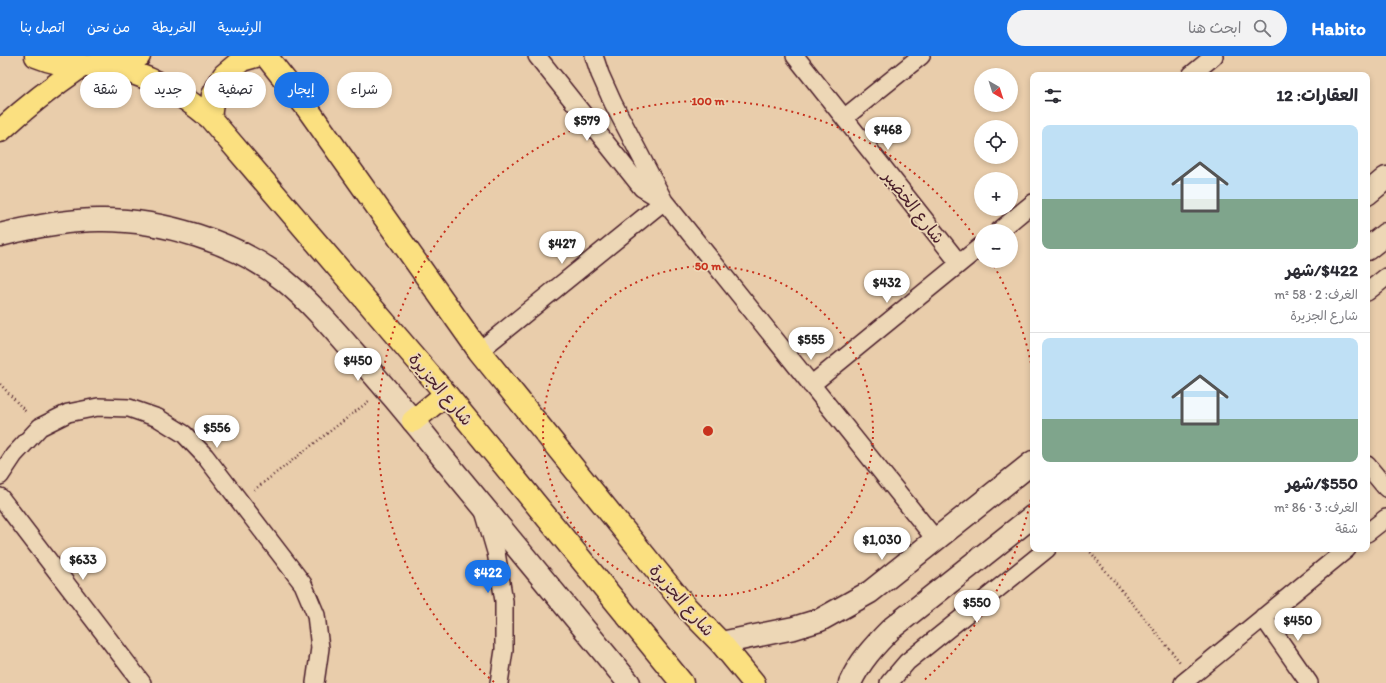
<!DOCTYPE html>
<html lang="ar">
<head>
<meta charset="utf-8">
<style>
	:root { --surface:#fff; --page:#f2f2f3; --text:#2b2b33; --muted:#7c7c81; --line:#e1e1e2; --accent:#1a73e8 }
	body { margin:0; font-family:Itim,"Playpen Sans Arabic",sans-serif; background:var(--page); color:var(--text); direction:rtl; height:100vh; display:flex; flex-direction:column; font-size:15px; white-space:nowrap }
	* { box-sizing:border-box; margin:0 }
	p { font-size:13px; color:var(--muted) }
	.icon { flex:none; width:22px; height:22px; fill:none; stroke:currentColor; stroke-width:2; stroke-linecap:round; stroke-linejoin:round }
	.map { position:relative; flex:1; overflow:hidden; direction:ltr }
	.panel { position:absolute; left:1030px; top:16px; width:340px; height:480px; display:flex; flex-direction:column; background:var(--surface); border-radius:8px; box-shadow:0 2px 6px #0003; direction:rtl }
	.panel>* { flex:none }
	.top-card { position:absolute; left:12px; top:16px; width:380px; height:36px; direction:rtl; display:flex; gap:8px }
	.needle { width:26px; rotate:141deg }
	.buttons { position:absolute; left:974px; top:12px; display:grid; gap:8px }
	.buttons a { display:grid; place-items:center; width:44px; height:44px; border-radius:50%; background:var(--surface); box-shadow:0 2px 6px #0003; font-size:20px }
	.price { position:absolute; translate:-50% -34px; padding:0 9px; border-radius:14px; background:#fff; color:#222; font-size:13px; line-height:26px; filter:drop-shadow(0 1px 2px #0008) }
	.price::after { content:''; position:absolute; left:50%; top:24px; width:12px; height:9px; margin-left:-6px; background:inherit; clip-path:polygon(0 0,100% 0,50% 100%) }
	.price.current { background:var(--accent); color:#fff }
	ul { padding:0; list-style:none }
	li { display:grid; align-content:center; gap:8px; height:212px; padding:0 12px }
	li+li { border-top:1px solid var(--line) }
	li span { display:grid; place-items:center; height:124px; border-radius:8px; color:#555 }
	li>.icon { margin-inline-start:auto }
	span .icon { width:72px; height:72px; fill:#fffc; stroke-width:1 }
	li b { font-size:17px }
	h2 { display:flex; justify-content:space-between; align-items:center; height:48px; padding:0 12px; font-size:17px }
	.pill { padding:0 14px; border-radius:18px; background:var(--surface); box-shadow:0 2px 6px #0003; font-size:14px; line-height:36px }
	.pill.current { background:var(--accent); color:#fff }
	header { display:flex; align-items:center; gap:24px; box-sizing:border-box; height:56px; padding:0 20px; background:var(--accent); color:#fff }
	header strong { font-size:19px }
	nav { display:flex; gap:22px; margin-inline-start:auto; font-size:14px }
	.search { width:280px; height:36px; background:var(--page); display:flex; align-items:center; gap:10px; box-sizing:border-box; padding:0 14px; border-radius:22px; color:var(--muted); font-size:15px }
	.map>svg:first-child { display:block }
</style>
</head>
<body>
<header>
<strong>Habito</strong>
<div class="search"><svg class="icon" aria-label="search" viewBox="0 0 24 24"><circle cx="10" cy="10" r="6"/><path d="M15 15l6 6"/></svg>ابحث هنا</div>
<nav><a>الرئيسية</a><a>الخريطة</a><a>من نحن</a><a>اتصل بنا</a></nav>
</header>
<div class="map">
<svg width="1386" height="627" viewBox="0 0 1386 627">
	<rect width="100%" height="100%" fill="#e9cdab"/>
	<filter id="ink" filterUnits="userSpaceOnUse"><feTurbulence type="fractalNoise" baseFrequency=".025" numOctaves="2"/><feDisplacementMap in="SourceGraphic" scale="8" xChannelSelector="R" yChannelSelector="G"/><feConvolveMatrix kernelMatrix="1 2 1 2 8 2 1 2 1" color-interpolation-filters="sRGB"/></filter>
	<g filter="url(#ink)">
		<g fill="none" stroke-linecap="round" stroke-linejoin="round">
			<defs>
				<path id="street" d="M537,0L642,132L662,144
					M594,0L600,18L613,47L664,145L936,484
					M795,0L959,207
					M1191,19L1214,0
					M844,62L921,0
					M999,175L1033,147
					M1367,236L1386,221
					M479,295L664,145
					M811,329L981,190
					M1367,409L1386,432
					M0,420L14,399L40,371L68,357L98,351L129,352L158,362L184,378L205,400L303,528L316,559L320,592L315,627
					M0,441L142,627
					M484,455L496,496L504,545V594L499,627
					M1367,477L1386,462
					M1263,561L1309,627
					M889,627L907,606L1047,493
					M1183,627L1347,493"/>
				<path id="secondary" d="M1367,138L1386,122
					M0,179C32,171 65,164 99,164C160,163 237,186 285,225C309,245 329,268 349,291C382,327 413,364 443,402C505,477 567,552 629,627
					M1367,193L1386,178
					M721,587L794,572L820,564L870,536L1033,406
					M850,627C860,605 875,589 892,572L1033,460"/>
				<path id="primary" d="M36,0C67,13 108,14 139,0
					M266,0L307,52L479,295L687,552L721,587L754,627
					M104,9C148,19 176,33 210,62L446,338L682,627
					M210,62L213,39L224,19L242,4L256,0
					M0,75C26,51 53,30 82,10
					M413,365L446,338"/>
			</defs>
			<use href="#street" stroke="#4a1f2b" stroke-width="20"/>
			<use href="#secondary" stroke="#4a1f2b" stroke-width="25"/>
			<use href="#primary" stroke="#4a1f2b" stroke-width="25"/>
			<path stroke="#4a1f2b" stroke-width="2.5" stroke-dasharray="1 3" stroke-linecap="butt" d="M0,328L27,357
				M254,434L369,345
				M1088,493L1180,606"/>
			<use href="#street" stroke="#edd7b6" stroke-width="17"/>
			<use href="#secondary" stroke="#edd7b6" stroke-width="22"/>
			<use href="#primary" stroke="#fbe080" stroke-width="22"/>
		</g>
	</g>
	<g fill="none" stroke="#c8321e" stroke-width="2" stroke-dasharray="2 4">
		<circle cx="708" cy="375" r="165"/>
		<path d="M1033 432A330 330 0 0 1 922 626M494 626A330 330 0 1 1 980 188M991 205A330 330 0 0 1 1033 318"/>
	</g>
	<g text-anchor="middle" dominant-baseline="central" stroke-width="3.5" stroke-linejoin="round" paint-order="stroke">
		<g font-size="17" fill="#4a1f2b" stroke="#edd7b6">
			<text transform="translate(914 151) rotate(52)">شارع الخضير</text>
			<text transform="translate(441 333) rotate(50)">شارع الجزيرة</text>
			<text transform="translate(682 544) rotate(49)">شارع الجزيرة</text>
		</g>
	</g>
	<circle cx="708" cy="375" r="6" fill="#c8321e" stroke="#edd7b6" stroke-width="2"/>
	<g font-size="12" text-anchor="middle" font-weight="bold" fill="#c8321e" stroke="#edd7b6" stroke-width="3.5" stroke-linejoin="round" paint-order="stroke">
		<text x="708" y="49">100 m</text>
		<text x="708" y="214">50 m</text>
	</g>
</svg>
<div class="buttons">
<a><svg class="needle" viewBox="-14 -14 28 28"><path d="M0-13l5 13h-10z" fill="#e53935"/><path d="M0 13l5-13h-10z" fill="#7c7c81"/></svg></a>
<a><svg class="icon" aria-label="locate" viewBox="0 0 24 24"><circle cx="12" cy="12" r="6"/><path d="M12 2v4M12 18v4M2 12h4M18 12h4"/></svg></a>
<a>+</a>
<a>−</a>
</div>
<b class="price" style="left:587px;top:86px">$579</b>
<b class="price" style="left:888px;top:95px">$468</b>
<b class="price" style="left:562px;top:209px">$427</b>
<b class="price" style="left:887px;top:248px">$432</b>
<b class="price" style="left:811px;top:305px">$555</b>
<b class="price" style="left:358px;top:326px">$450</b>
<b class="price" style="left:217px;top:393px">$556</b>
<b class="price" style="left:882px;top:505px">$1,030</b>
<b class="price" style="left:83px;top:525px">$633</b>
<b class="price current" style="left:488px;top:538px">$422</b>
<b class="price" style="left:977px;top:568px">$550</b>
<b class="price" style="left:1298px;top:586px">$450</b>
<div class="top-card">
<a class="pill">شراء</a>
<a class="pill current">إيجار</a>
<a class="pill">تصفية</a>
<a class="pill">جديد</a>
<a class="pill">شقة</a>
</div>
<section class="panel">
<h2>العقارات: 12<svg class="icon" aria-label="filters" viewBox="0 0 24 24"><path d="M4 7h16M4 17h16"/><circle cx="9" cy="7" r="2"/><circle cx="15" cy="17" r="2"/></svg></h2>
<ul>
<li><span style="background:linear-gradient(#bfe0f5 60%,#7fa58c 0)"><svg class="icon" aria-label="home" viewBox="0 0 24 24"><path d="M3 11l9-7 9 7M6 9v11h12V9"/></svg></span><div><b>$422/شهر</b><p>الغرف: 2 · 58 m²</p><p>شارع الجزيرة</p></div></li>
<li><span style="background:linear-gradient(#bfe0f5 65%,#7fa58c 0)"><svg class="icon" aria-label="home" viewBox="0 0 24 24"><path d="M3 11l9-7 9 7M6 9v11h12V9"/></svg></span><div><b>$550/شهر</b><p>الغرف: 3 · 86 m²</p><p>شقة</p></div></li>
</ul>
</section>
</div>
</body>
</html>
